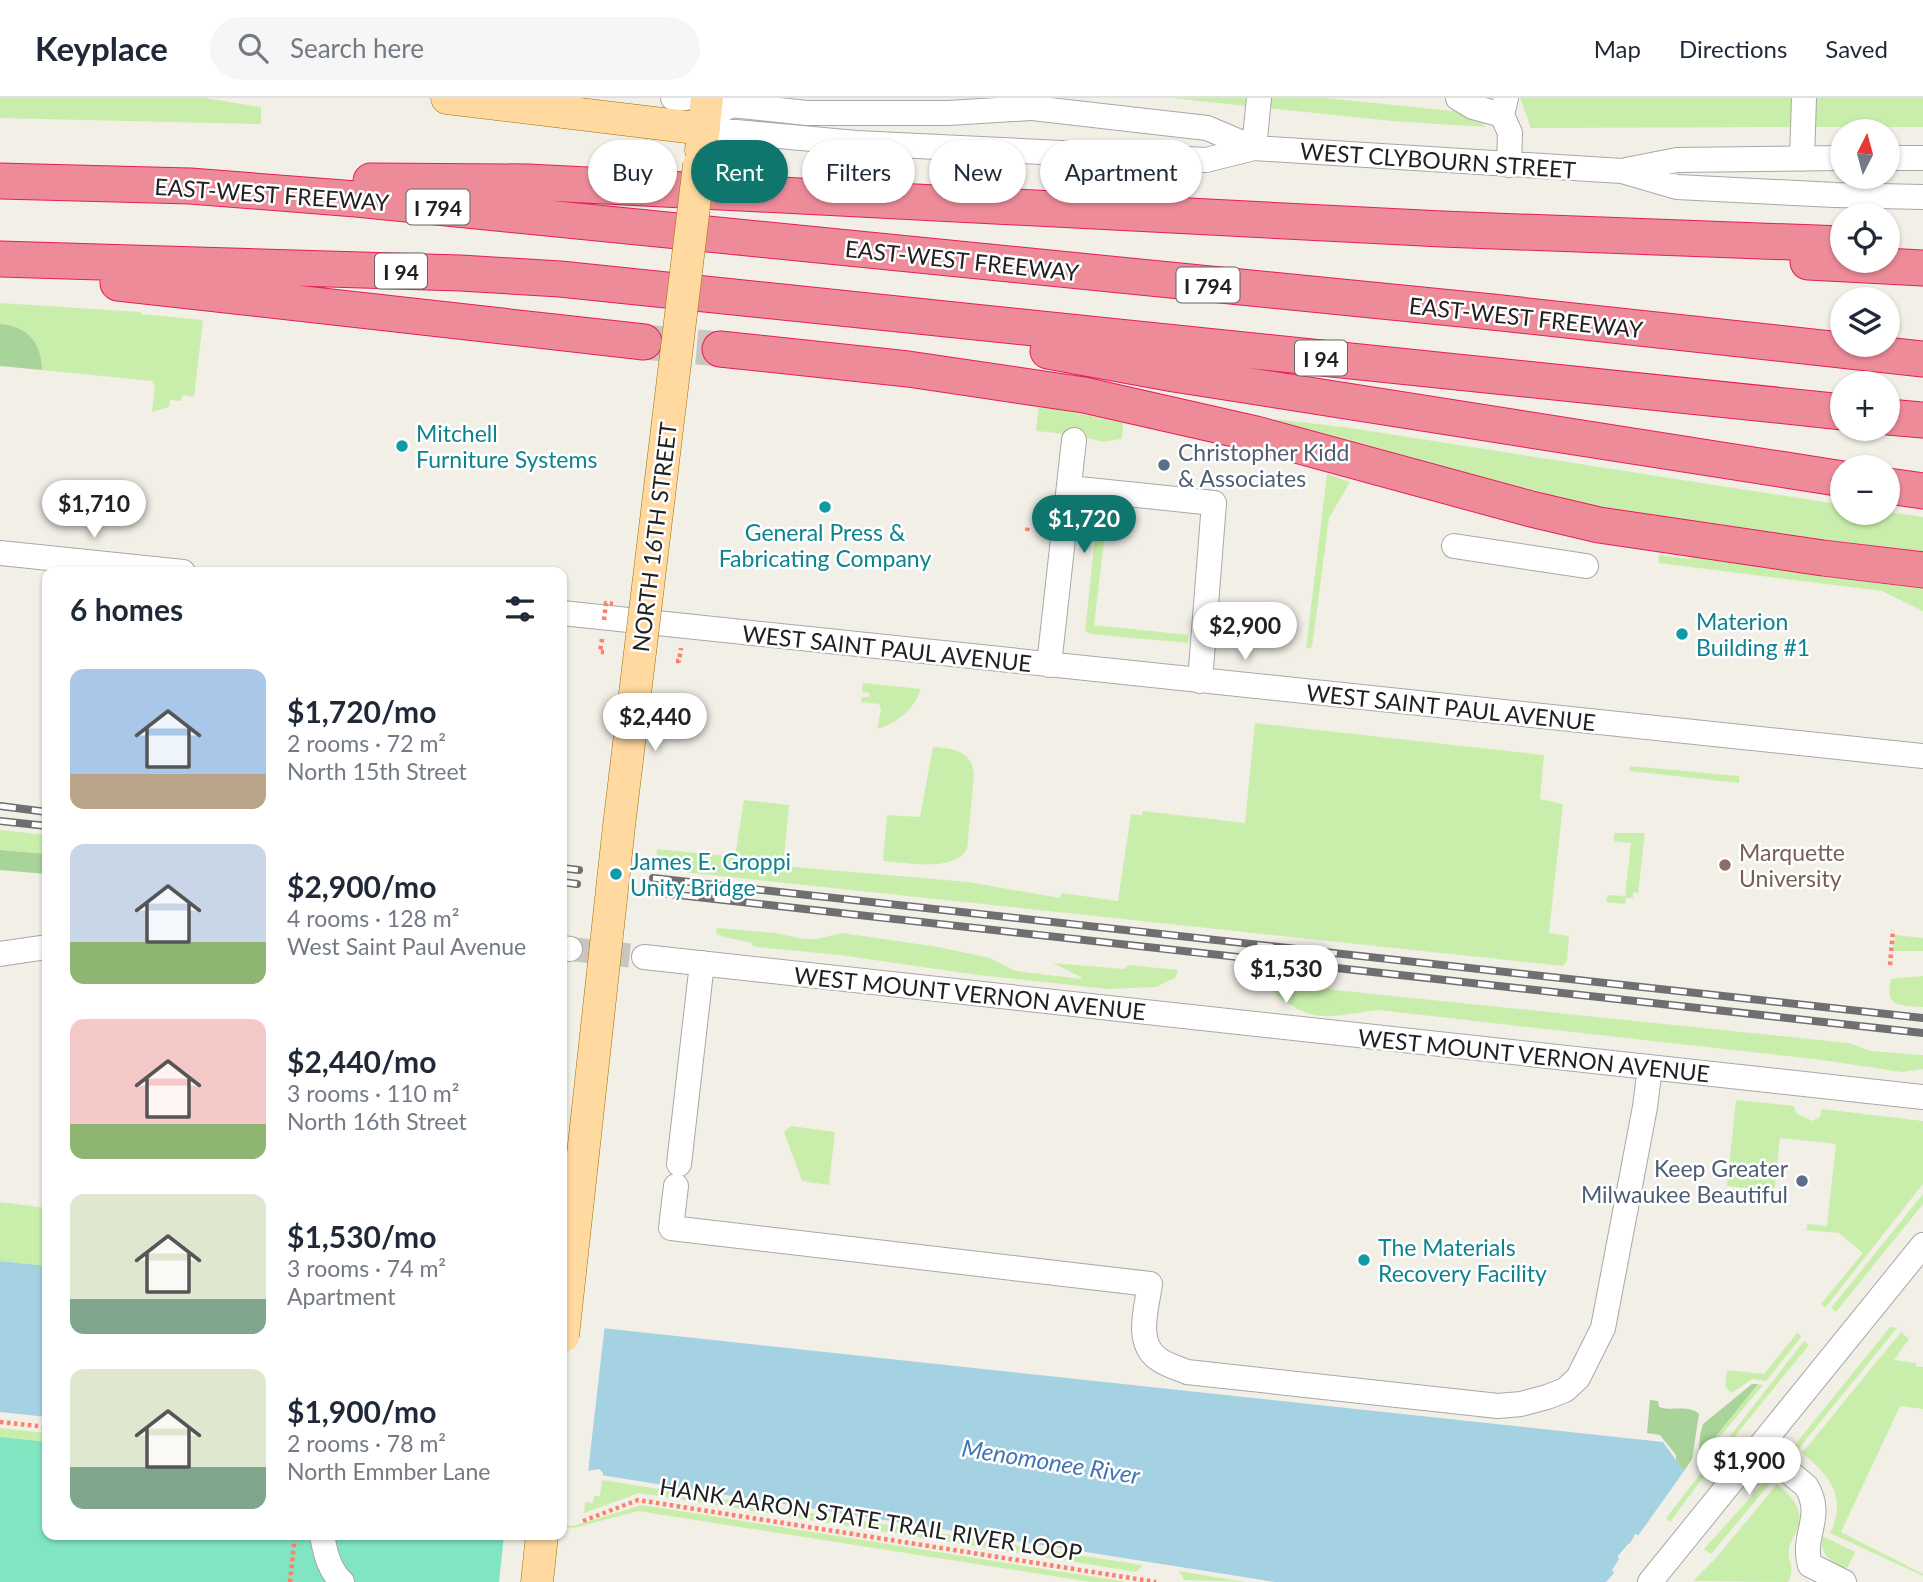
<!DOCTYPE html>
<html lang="en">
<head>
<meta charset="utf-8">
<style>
	:root { --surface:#fff; --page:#f6f6f7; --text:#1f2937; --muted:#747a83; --line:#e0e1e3; --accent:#0f766e }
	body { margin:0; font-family:Lato,sans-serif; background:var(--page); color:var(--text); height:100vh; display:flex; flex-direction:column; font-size:26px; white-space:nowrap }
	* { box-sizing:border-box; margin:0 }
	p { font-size:23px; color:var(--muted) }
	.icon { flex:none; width:38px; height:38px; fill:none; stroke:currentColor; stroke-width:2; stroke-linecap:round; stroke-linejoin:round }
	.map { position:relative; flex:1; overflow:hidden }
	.details { position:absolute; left:42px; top:469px; width:525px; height:973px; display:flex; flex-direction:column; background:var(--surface); border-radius:14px; box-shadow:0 2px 5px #0004 }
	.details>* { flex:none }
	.banner { position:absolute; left:588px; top:42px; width:665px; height:63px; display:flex; gap:14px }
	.needle { width:46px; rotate:6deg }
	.controls { position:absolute; left:1830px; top:21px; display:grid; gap:14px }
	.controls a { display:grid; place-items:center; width:70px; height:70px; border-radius:50%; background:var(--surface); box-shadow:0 2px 5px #0004; font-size:35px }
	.price { position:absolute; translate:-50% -60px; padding:0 16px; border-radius:24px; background:#fff; color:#222; font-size:23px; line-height:46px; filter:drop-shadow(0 2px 4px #0008) }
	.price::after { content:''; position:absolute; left:50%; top:42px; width:21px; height:16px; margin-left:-10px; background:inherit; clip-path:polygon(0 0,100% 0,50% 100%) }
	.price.current { background:var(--accent); color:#fff }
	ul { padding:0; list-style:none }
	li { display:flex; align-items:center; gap:21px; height:175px; padding:0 28px }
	li span { display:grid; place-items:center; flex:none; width:196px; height:140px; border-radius:14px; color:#555 }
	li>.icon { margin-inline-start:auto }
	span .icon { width:84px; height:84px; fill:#fffc; stroke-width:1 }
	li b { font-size:30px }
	h2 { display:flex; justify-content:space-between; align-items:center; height:84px; padding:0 28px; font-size:30px }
	.chip { padding:0 24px; border-radius:32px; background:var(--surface); box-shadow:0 2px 5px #0004; font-size:24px; line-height:63px }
	.chip.current { background:var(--accent); color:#fff }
	header { display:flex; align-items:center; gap:42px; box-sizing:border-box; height:98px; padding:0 35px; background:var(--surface); border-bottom:2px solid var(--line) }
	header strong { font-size:33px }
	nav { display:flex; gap:38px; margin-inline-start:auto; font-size:24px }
	.search { width:490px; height:63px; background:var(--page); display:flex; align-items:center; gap:18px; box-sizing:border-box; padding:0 24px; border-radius:38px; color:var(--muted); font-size:26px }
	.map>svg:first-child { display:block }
</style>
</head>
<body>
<header>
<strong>Keyplace</strong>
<div class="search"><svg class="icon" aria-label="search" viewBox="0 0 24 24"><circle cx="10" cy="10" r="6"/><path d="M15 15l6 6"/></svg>Search here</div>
<nav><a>Map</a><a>Directions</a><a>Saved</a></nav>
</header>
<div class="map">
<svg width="1923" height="1484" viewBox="0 0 1923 1484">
	<rect width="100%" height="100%" fill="#f2efe7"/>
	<path fill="#c9eeab" d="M0,0H205L261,9V26L0,20Z
		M1171,0H1248L1247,8Z
		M1270,0H1325L1472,15L1486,29L1392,23L1268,10Z
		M1520,0H1793L1791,29L1531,30Z
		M1814,0H1923V29H1812Z
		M0,205L141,214V216L203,222L194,299L182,297L181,303L170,302L169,309L152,314L155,289L152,283L42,272C42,245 26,228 0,226Z
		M1039,307L1123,325L1122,341C1114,341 1106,345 1099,343C1080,337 1058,335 1036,333Z
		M1275,321L1344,329L1843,407V415L1888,414L1923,419V455L1766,436L1585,408L1274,323Z
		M1327,376L1350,384L1329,420L1312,549L1306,551Z
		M1099,401L1109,402L1094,527L1189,537L1188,545L1090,536L1085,533Z
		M1659,457L1690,461L1691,459L1923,487V513L1882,493L1659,465Z
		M863,585L921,591C914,612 897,625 877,631L881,612L879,606L861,604L862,599H869V595L862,594Z
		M1255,625L1544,657L1540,701L1563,706L1549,835L1569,838L1567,863L1563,868L655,771L657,751L735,759L744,702L789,707L783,768L968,784L1060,800L1062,795L1118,803L1131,716L1142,717L1143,713L1245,725Z
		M933,649C954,651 972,652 974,677L967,751C953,775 906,764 883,763L887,717L920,719Z
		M1630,668L1739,678V685L1629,673Z
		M0,732L47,737V756L0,752Z
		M1614,735H1645L1638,795L1633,794V800H1626L1625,806L1607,804L1606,802L1608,797L1625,798L1631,745L1614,743Z
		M717,830L775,835L803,841H817L842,835L938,849L990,860L1015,873L1081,881V879L1053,865L1124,871L1128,867L1178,872L1175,880L1156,889L1108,891L978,877L840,857L757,849L752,847L753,845L724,839L716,835Z
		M1895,837L1923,840V853H1893Z
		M1923,878V909C1900,907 1884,910 1891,881Z
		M1267,885L1849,945L1871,953L1923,957V971L1902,974L1822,962L1378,912C1323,919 1313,928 1267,889L1265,887Z
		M1736,1002L1794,1008L1796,1015L1812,1023L1820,1019L1822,1011L1923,1023V1086L1825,1210L1821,1206L1863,1155L1839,1135L1804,1132L1807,1131V1126L1827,1128L1836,1046L1780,1040L1774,1096L1763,1095V1092L1727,1088Z
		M791,1028L835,1034L829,1087L802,1083L784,1034Z
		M1923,1096V1106L1836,1214L1831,1210Z
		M0,1104L47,1110V1168L0,1163Z
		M1890,1229L1897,1230L1795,1355L1793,1349Z
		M1901,1234L1909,1241L1894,1262L1916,1265V1268L1923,1269V1311L1900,1308L1841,1434L1923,1476V1478L1830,1435C1848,1399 1829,1377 1802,1355Z
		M1797,1235L1802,1238L1766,1283L1752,1281L1732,1295L1725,1289L1727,1272L1764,1276Z
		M1804,1243L1809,1247L1726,1349L1670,1424L1666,1420Z
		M1758,1286L1763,1287L1718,1341L1715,1339Z
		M0,1330L47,1335V1350L0,1344Z
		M602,1382L1142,1467L1137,1474L639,1395L584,1415L585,1404L593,1405L594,1398H600Z
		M1766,1382H1773L1711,1456L1704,1451Z
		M1777,1386C1791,1398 1804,1410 1798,1429C1796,1437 1790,1443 1789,1451C1787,1466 1796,1466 1788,1484L1693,1483L1716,1460Z
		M642,1407L1127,1484H1091L638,1413L574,1430L562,1429V1427L573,1428Z
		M1822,1438L1855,1454L1848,1469L1844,1470C1829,1463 1820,1456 1822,1438Z
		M1179,1473L1245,1484L1184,1482Z"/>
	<path fill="#a8d399" d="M0,226C27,228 42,245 42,272L0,268Z
		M0,752L47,756V776L0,772Z
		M1752,1286H1758L1716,1338L1718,1341L1698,1365L1700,1337L1703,1326Z
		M1650,1302L1658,1303L1659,1309C1673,1314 1687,1306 1699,1316L1692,1361L1684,1373L1676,1362V1357L1660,1337L1647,1335Z"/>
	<path fill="#81e5c2" d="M0,1339L47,1344V1437H504L499,1484H0Z"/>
	<path fill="#a5d2e2" d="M0,1163L47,1168V1319L0,1314Z
		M602,1230L1663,1344L1684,1373L1638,1438L1636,1436L1612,1472L1627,1484H1275L588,1375Z"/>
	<path fill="#f2efe7" d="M562,1224L599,1228L605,1226L588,1373L599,1371L603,1375V1381L562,1377Z
		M1654,1417L1656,1419L1641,1441H1636L1633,1448L1621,1459L1622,1464L1616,1472L1631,1484H1606L1614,1475L1612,1472L1619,1462L1618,1458L1628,1446L1631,1445L1635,1436L1638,1438Z"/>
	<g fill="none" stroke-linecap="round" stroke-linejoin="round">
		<path stroke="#c8c6bf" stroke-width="24" stroke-dasharray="24 12" stroke-linecap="butt" d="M570,851L644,859"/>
		<path stroke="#c8c6bf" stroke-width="35" stroke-dasharray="35 18" stroke-linecap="butt" d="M644,244L720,251"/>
		<defs>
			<path id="minor" d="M673,0H685
				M1458,0L1473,9L1502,17
				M1506,0L1502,17L1510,35L1509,67
				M1015,8L1207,30L1254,50
				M1030,10L948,15H807L732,7L712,17L704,31L856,45L1206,62L1254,50L1622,73L1677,89L1835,97L1923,99
				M1254,50L1259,0
				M1888,60H1923
				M1802,61L1804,0
				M1626,72L1677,62L1843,60
				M1069,390L1214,405L1200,583
				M1454,448L1586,468
				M0,455L183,474
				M562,515L1923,658
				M1049,567L1074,342
				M562,850L570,851
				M0,856L47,849
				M644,859L1923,999
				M679,1066L702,865
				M676,1088L671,1130L1150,1186C1147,1209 1135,1243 1157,1260C1165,1267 1178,1270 1187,1274L1498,1308L1521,1306L1547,1299L1565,1292L1578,1280L1603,1230L1645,1009L1650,969
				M1760,1350L1806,1388C1825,1418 1801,1437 1810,1467L1844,1484
				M322,1437C325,1454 329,1472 342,1484
				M1650,1484L1923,1147"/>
			<path id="major" d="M447,0L704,31
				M701,52L707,0
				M537,1484L542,1437"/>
			<path id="highway" d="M0,83L190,88L356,101L1492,214L1923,261
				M371,83L528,84L1442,131L1843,146
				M0,161L460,175L560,181L1843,314
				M1808,164L1923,170
				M118,185L644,244
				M720,251L908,271L1084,297L1256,336L1531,411L1599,427L1823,460L1923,472
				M1048,253L1174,276L1843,381
				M1888,319L1923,322
				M1888,388L1923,393"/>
		</defs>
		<use href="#minor" stroke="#a8a8a8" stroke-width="26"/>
		<use href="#major" stroke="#9e6f00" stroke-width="33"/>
		<use href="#highway" stroke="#e71d5b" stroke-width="37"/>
		<path stroke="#ff7f6b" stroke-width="4.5" stroke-dasharray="3.5 3.5" stroke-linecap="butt" d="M1027,433L1028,428
			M602,541L600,554H604
			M676,563H679L681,550
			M1890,867L1893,832
			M0,1324L47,1329
			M583,1423L638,1402L1156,1484
			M290,1484L295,1437"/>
		<use href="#minor" stroke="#fff" stroke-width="24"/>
		<use href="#major" stroke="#ffd99f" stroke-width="32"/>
		<use href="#highway" stroke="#ed8b99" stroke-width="35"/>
		<defs>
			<path id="rail" d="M0,708L47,714
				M0,723L47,728
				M562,770L579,772
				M653,780L1923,920
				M562,784L577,786
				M651,794L1923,935"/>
		</defs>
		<use href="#rail" stroke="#6f6f6f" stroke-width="8"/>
		<use href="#rail" stroke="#fff" stroke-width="5" stroke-dasharray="16" stroke-linecap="butt"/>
		<defs>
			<path id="major-bridge" d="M563,1238L619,728L699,67"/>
		</defs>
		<use href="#major-bridge" stroke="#9e6f00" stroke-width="33" stroke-linecap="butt"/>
		<path stroke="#ff7f6b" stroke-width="4.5" stroke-dasharray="3.5 3.5" stroke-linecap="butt" d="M604,522L606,505L613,506"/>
		<use href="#major-bridge" stroke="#ffd99f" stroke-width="32"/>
	</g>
	<g fill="#0f9aa8" stroke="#fff" stroke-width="2.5">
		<circle cx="402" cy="348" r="7"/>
		<circle cx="825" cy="409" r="7"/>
		<circle cx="1682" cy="536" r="7"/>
		<circle cx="616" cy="776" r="7"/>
		<circle cx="1364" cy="1162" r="7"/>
	</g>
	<g fill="#5c6f8a" stroke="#fff" stroke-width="2.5">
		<circle cx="1164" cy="367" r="7"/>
		<circle cx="1802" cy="1083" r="7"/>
	</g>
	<circle fill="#8d6e63" stroke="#fff" stroke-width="2.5" cx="1725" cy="767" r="7"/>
	<g text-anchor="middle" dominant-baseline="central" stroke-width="5" stroke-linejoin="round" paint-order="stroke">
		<g fill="#fff" stroke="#646464" stroke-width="2">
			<rect x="406.5" y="91.5" width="63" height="35" rx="5"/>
			<rect x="375" y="155.5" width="52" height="35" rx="5"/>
			<rect x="1176.5" y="169.5" width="63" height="35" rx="5"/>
			<rect x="1295" y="242.5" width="52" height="35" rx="5"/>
		</g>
		<g font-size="21" font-weight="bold" fill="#212121">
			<text x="438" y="109">I 794</text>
			<text x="401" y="173">I 94</text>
			<text x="1208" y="187">I 794</text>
			<text x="1321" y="260">I 94</text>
		</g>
		<g font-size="23" fill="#212121" stroke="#fff">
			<text transform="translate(1438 62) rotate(4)">WEST CLYBOURN STREET</text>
			<text transform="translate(272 96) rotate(4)">EAST-WEST FREEWAY</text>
			<text transform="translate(962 162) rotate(6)">EAST-WEST FREEWAY</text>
			<text transform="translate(1526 219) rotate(6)">EAST-WEST FREEWAY</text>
			<text transform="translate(654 439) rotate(-83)">NORTH 16TH STREET</text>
			<text transform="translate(887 550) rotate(6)">WEST SAINT PAUL AVENUE</text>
			<text transform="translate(1451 609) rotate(6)">WEST SAINT PAUL AVENUE</text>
			<text transform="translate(970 895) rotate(6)">WEST MOUNT VERNON AVENUE</text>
			<text transform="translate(1534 957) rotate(6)">WEST MOUNT VERNON AVENUE</text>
			<text transform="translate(871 1421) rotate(9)">HANK AARON STATE TRAIL RIVER LOOP</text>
		</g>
		<g font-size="23" fill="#0d838f" stroke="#fff" text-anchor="start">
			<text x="416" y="335">Mitchell<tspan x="416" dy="26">Furniture Systems</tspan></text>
			<text x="825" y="434" text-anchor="middle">General Press &amp;<tspan x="825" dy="26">Fabricating Company</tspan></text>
			<text x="1696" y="523">Materion<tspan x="1696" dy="26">Building #1</tspan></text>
			<text x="630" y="763">James E. Groppi<tspan x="630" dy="26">Unity Bridge</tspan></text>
			<text x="1378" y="1149">The Materials<tspan x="1378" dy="26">Recovery Facility</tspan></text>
		</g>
		<g font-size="23" fill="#4e5e75" stroke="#fff" text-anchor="start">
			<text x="1178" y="354">Christopher Kidd<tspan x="1178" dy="26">&amp; Associates</tspan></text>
			<text x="1788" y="1070" text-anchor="end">Keep Greater<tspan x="1788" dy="26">Milwaukee Beautiful</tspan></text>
		</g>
		<g font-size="23" fill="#785e54" stroke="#fff" text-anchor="start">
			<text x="1739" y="754">Marquette<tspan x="1739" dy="26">University</tspan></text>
		</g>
		<g font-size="24" font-style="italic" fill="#4376b0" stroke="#fff">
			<text transform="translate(1051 1363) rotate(9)">Menomonee River</text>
		</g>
	</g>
</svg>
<div class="controls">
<a><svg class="needle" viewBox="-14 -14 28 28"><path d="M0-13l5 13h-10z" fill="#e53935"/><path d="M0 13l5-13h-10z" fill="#747a83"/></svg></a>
<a><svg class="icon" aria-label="locate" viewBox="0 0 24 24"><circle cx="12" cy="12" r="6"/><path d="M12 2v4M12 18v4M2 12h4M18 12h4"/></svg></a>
<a><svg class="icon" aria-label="layers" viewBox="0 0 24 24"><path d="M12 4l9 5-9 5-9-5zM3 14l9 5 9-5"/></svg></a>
<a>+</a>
<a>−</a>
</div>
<b class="price" style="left:94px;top:442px">$1,710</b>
<b class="price current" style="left:1084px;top:457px">$1,720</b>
<b class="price" style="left:1245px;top:564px">$2,900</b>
<b class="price" style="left:655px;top:655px">$2,440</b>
<b class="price" style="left:1286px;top:907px">$1,530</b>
<b class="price" style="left:1749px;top:1399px">$1,900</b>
<div class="banner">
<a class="chip">Buy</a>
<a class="chip current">Rent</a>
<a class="chip">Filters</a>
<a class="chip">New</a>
<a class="chip">Apartment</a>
</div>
<section class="details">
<h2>6 homes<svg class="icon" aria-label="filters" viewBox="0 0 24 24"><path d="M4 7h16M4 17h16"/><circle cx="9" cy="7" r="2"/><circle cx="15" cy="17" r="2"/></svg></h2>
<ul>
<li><span style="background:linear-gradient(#a9c7e8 75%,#b9a48a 0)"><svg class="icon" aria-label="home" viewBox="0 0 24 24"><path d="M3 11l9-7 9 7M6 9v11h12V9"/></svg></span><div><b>$1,720/mo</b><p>2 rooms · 72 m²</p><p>North 15th Street</p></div></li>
<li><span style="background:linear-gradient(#c9d6e8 70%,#8fb573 0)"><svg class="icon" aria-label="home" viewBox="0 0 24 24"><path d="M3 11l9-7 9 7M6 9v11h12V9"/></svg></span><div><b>$2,900/mo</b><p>4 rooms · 128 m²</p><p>West Saint Paul Avenue</p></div></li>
<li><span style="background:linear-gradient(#f6c9c9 75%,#8fb573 0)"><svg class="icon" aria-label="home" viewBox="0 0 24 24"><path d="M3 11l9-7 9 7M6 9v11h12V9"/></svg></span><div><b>$2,440/mo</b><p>3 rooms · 110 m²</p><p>North 16th Street</p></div></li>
<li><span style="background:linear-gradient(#dfe7d0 75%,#7fa58c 0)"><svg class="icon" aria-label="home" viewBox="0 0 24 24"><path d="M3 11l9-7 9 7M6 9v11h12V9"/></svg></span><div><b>$1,530/mo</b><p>3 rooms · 74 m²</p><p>Apartment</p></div></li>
<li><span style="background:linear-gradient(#dfe7d0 70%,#7fa58c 0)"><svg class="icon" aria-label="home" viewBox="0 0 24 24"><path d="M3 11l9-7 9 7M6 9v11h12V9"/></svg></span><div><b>$1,900/mo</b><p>2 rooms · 78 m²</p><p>North Emmber Lane</p></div></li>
</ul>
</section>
</div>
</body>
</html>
